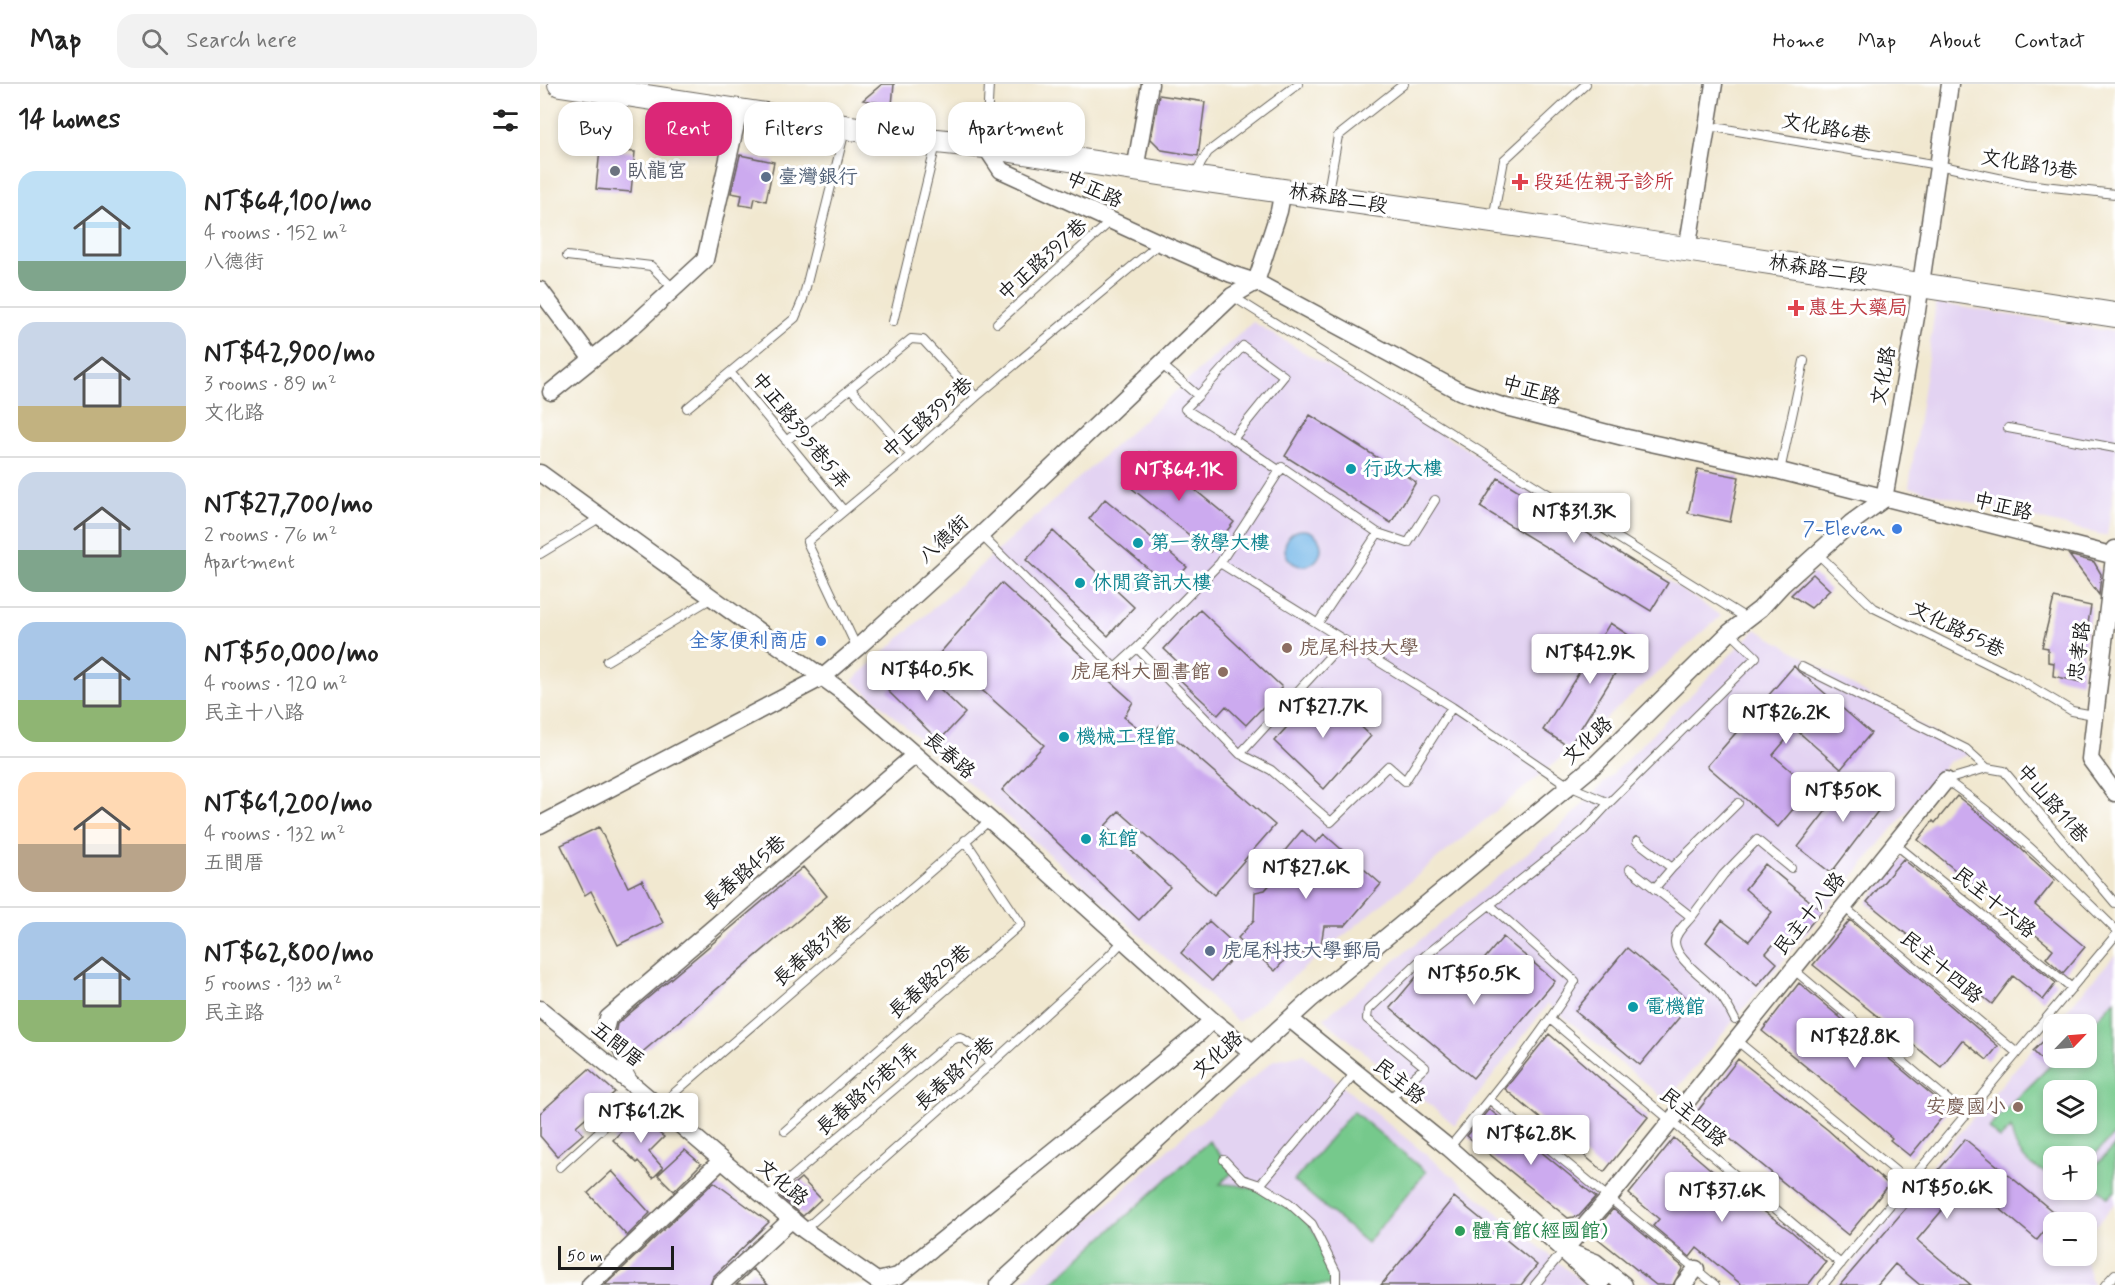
<!DOCTYPE html>
<html lang="en">
<head>
<meta charset="utf-8">
<style>
	:root { --surface:#fff; --page:#f2f2f2; --text:#222; --muted:#767676; --line:#e0e0e0; --accent:#db2777 }
	body { margin:0; font-family:Mynerve,"LXGW WenKai TC",sans-serif; background:var(--page); color:var(--text); height:100vh; display:flex; flex-direction:column; font-size:22px; white-space:nowrap }
	* { box-sizing:border-box; margin:0 }
	p { font-size:20px; color:var(--muted) }
	.icon { flex:none; width:33px; height:33px; fill:none; stroke:currentColor; stroke-width:2; stroke-linecap:round; stroke-linejoin:round }
	.map { position:relative; flex:1; overflow:hidden }
	.sheet { display:flex; flex-direction:column; background:var(--surface); width:540px }
	.sheet>* { flex:none }
	.top-card { position:absolute; left:18px; top:18px; width:570px; height:54px; display:flex; gap:12px }
	.needle { width:39px; rotate:65deg }
	.controls { position:absolute; left:1503px; top:930px; display:grid; gap:12px }
	.controls a { display:grid; place-items:center; width:54px; height:54px; border-radius:12px; background:var(--surface); box-shadow:0 3px 9px #0003; font-size:30px }
	.scale { position:absolute; left:18px; bottom:15px; width:116px; box-sizing:border-box; padding-left:6px; border:3px solid #1c1c1c; border-top:0; font-size:16px; line-height:21px; white-space:nowrap; color:#1c1c1c; -webkit-text-stroke:4px #fff; paint-order:stroke }
	.price { position:absolute; translate:-50% -51px; padding:0 14px; border-radius:6px; background:#fff; color:#222; font-size:20px; line-height:39px; filter:drop-shadow(0 2px 3px #0008) }
	.price::after { content:''; position:absolute; left:50%; top:36px; width:18px; height:14px; margin-left:-9px; background:inherit; clip-path:polygon(0 0,100% 0,50% 100%) }
	.price.selected { background:var(--accent); color:#fff }
	ul { padding:0; list-style:none }
	li { display:flex; align-items:center; gap:18px; height:150px; padding:0 18px }
	li+li { border-top:2px solid var(--line) }
	li span { display:grid; place-items:center; flex:none; width:168px; height:120px; border-radius:18px; color:#555 }
	li>.icon { margin-inline-start:auto }
	span .icon { width:72px; height:72px; fill:#fffc; stroke-width:1 }
	li b { font-size:26px }
	h2 { display:flex; justify-content:space-between; align-items:center; height:72px; padding:0 18px; font-size:26px }
	.chip { padding:0 21px; border-radius:18px; background:var(--surface); box-shadow:0 3px 9px #0003; font-size:21px; line-height:54px }
	.chip.selected { background:var(--accent); color:#fff }
	header { display:flex; align-items:center; gap:36px; box-sizing:border-box; height:84px; padding:0 30px; background:var(--surface); border-bottom:2px solid var(--line) }
	header strong { font-size:28px }
	nav { display:flex; gap:33px; margin-inline-start:auto; font-size:21px }
	.search { width:420px; height:54px; background:var(--page); display:flex; align-items:center; gap:15px; box-sizing:border-box; padding:0 21px; border-radius:18px; color:var(--muted); font-size:22px }
	main { display:flex; flex:1; min-height:0 }
	.map>svg:first-child { display:block }
</style>
</head>
<body>
<header>
<strong>Map</strong>
<div class="search"><svg class="icon" aria-label="search" viewBox="0 0 24 24"><circle cx="10" cy="10" r="6"/><path d="M15 15l6 6"/></svg>Search here</div>
<nav><a>Home</a><a>Map</a><a>About</a><a>Contact</a></nav>
</header>
<main>
<section class="sheet">
<h2>14 homes<svg class="icon" aria-label="filters" viewBox="0 0 24 24"><path d="M4 7h16M4 17h16"/><circle cx="9" cy="7" r="2"/><circle cx="15" cy="17" r="2"/></svg></h2>
<ul>
<li><span style="background:linear-gradient(#bfe0f5 75%,#7fa58c 0)"><svg class="icon" aria-label="home" viewBox="0 0 24 24"><path d="M3 11l9-7 9 7M6 9v11h12V9"/></svg></span><div><b>NT$64,100/mo</b><p>4 rooms · 152 m²</p><p>八德街</p></div></li>
<li><span style="background:linear-gradient(#c9d6e8 70%,#c2b280 0)"><svg class="icon" aria-label="home" viewBox="0 0 24 24"><path d="M3 11l9-7 9 7M6 9v11h12V9"/></svg></span><div><b>NT$42,900/mo</b><p>3 rooms · 89 m²</p><p>文化路</p></div></li>
<li><span style="background:linear-gradient(#c9d6e8 65%,#7fa58c 0)"><svg class="icon" aria-label="home" viewBox="0 0 24 24"><path d="M3 11l9-7 9 7M6 9v11h12V9"/></svg></span><div><b>NT$27,700/mo</b><p>2 rooms · 76 m²</p><p>Apartment</p></div></li>
<li><span style="background:linear-gradient(#a9c7e8 65%,#8fb573 0)"><svg class="icon" aria-label="home" viewBox="0 0 24 24"><path d="M3 11l9-7 9 7M6 9v11h12V9"/></svg></span><div><b>NT$50,000/mo</b><p>4 rooms · 120 m²</p><p>民主十八路</p></div></li>
<li><span style="background:linear-gradient(#ffd9b3 60%,#b9a48a 0)"><svg class="icon" aria-label="home" viewBox="0 0 24 24"><path d="M3 11l9-7 9 7M6 9v11h12V9"/></svg></span><div><b>NT$61,200/mo</b><p>4 rooms · 132 m²</p><p>五間厝</p></div></li>
<li><span style="background:linear-gradient(#a9c7e8 65%,#8fb573 0)"><svg class="icon" aria-label="home" viewBox="0 0 24 24"><path d="M3 11l9-7 9 7M6 9v11h12V9"/></svg></span><div><b>NT$62,800/mo</b><p>5 rooms · 133 m²</p><p>民主路</p></div></li>
</ul>
</section>
<div class="map">
<svg width="1575" height="1201" viewBox="0 0 1575 1201">
	<rect width="100%" height="100%" fill="#fff"/>
	<filter id="ink" filterUnits="userSpaceOnUse"><feTurbulence type="fractalNoise" baseFrequency=".0167" numOctaves="2"/><feDisplacementMap in="SourceGraphic" scale="12" xChannelSelector="R" yChannelSelector="G"/><feConvolveMatrix kernelMatrix="1 2 1 2 8 2 1 2 1" color-interpolation-filters="sRGB"/></filter>
	<filter id="wash" filterUnits="userSpaceOnUse"><feTurbulence type="fractalNoise" baseFrequency=".008" numOctaves="4" result="noise"/><feDisplacementMap in="SourceGraphic" scale="24" xChannelSelector="R" yChannelSelector="G"/><feGaussianBlur stdDeviation="1.35" result="paint"/><feColorMatrix in="noise" values="0 0 0 0 0 0 0 0 0 0 0 0 0 0 0 0 0 1.4 0 .05"/><feComposite in="paint" operator="in"/></filter>
	<g filter="url(#wash)">
		<rect width="100%" height="100%" fill="#f1e8d0"/>
		<path fill="#e3d3f2" fill-rule="evenodd" d="M1396,219L1575,248V397L1567,452L1369,403Z
			M713,238L972,392L1181,532L1028,668L698,938L313,596Z
			M1216,545L1430,670L1408,678L1127,1017L1008,920L915,1041L783,935L1024,739Z
			M1575,871V1119L1547,1152L1546,1138H1514V1172H1544L1553,1201H1295L1386,1088L1513,941L1514,974H1546V940H1514ZM1514,1006H1546V1040H1514ZM1514,1072H1546V1106H1514Z
			M763,970L1046,1201H478L642,1053L734,976Z"/>
		<path fill="#76c98c" stroke="#497254" stroke-width="1.5" fill-rule="evenodd" d="M1575,916V1050L1547,1078L1546,1072H1514L1513,1090C1489,1086 1474,1068 1471,1044L1460,1055L1448,1043L1518,974H1546L1547,945ZM1514,1006H1546V1040H1514Z
			M813,1027L886,1088L827,1159L754,1097Z
			M669,1057L694,1087L680,1100C741,1101 786,1140 793,1201H510Z
			M1575,1061V1107L1568,1114L1547,1094V1091Z"/>
		<path fill="#72b6e8" stroke="#476982" stroke-width="1.5" d="M745 464a18 18 0 1 1 36 0a18 18 0 1 1-36 0Z"/>
		<g id="blocks">
			<path fill="#ccaaef" d="M342,0H354L352,21L323,16Z
				M619,11L665,18L658,72L622,66L611,55Z
				M60,65L95,68L91,108L56,105Z
				M200,71L234,78L226,117L215,114L213,123L200,121L202,111L191,109Z
				M770,331L876,398L851,439L745,372Z
				M609,368L694,438L670,468L584,398Z
				M1158,385L1199,393L1190,438L1148,429Z
				M958,394L1128,499L1111,527L940,423Z
				M565,415L647,483L630,503L549,435Z
				M513,447L594,523L568,552L486,476Z
				M1529,471L1554,478L1561,490L1559,511Z
				M1273,490L1290,506L1271,524L1251,511Z
				M461,499L593,618L584,633L610,653L620,641L735,741L674,811L579,727L565,742L630,803L599,836L462,706L504,661L400,569Z
				M1514,514L1551,522L1543,569L1541,598L1513,592L1514,579L1508,578V564L1502,563Z
				M660,526L742,603L706,641L686,622L678,631L636,592L644,584L624,565Z
				M1070,539L1096,556L1029,663L1003,646Z
				M374,580L425,629L399,657L348,607Z
				M1254,582L1259,588L1265,592L1331,649L1301,685L1255,645L1233,671L1271,704L1238,743L1167,682Z
				M782,605L831,652L784,705L734,657Z
				M1315,689L1348,714L1291,789L1258,763Z
				M1417,712L1468,753L1515,796L1495,821L1545,863L1523,889L1506,874L1513,865L1378,756L1393,737L1395,739Z
				M59,743L88,803L102,796L123,839L78,861L51,807L45,811L21,761Z
				M762,746L776,759L784,750L841,800L805,842H784L780,867L749,871L735,887L698,854L714,836L715,808L725,806L741,788L733,781Z
				M1363,775L1516,899L1503,916L1473,892L1452,920L1327,818Z
				M1225,780L1282,827L1251,863L1239,854L1226,869L1237,879L1217,902L1166,858L1182,836L1209,857L1232,828L1205,805Z
				M263,783L287,812L93,976L83,965L75,950L77,940Z
				M1310,836L1458,962L1447,976L1422,956L1401,983L1273,881Z
				M669,837L700,865L672,897L641,869Z
				M963,853L1015,897L933,994L850,924L887,880L918,906Z
				M1087,864L1152,918L1100,981L1035,927Z
				M1259,899L1409,1025L1370,1072L1350,1056L1352,1054L1324,1030L1222,947Z
				M1514,947V976L1506,980L1493,967Z
				M1009,950L1071,1004L1108,1033L1064,1088L965,1005Z
				M1198,975L1288,1046L1349,1101L1308,1151L1157,1028Z
				M49,985L75,1008L36,1042L43,1050L17,1072L0,1052V1029Z
				M949,1025L1056,1113L1039,1132L1028,1134L927,1052Z
				M96,1032L124,1053L109,1068L123,1084L113,1094L98,1077L97,1079L73,1056Z
				M1134,1054L1196,1107L1251,1147L1286,1178L1268,1201H1202L1157,1164L1150,1173L1113,1142L1119,1135L1089,1110Z
				M1425,1055L1517,1131L1497,1156L1427,1097L1377,1156L1431,1201H1380L1355,1180L1337,1201H1300Z
				M145,1066L161,1080L134,1107L118,1091Z
				M72,1087L110,1129L87,1152L48,1109Z
				M261,1094L281,1115L263,1132L240,1112Z
				M174,1098L229,1138L173,1193L170,1201H65Z
				M914,1113L997,1181L981,1201H841Z
				M1073,1125L1143,1183L1133,1201H1116L1052,1150Z
				M213,1185L228,1201H196Z"/>
		</g>
	</g>
	<g filter="url(#ink)">
		<use href="#blocks" fill-opacity="0" stroke="#67635b" stroke-width="1.5"/>
		<g fill="none" stroke-linecap="round" stroke-linejoin="round">
			<defs>
				<path id="service" d="M1168,42L1398,81L1486,100L1575,110
					M446,59L449,0
					M654,91L668,68L758,0
					M787,113L798,52L864,0
					M953,135L964,76L1046,0
					M27,172L111,182L134,205
					M692,212L1206,534
					M353,238L396,60
					M457,239L571,137
					M621,280L658,312L703,262L744,292L693,355L740,387
					M190,288L304,427
					M311,305L371,371
					M658,312L645,325L693,355
					M147,324L255,234L263,215L305,46
					M1468,344L1575,364
					M246,357L371,255L383,256L436,313
					M1240,387L1264,277
					M838,449L868,459L895,416
					M441,451L575,584L597,564
					M0,470L61,433
					M1278,470L1334,524L1475,593L1532,627L1554,631
					M680,479L597,564L700,670L731,686L791,738L848,682L865,697L912,623
					M778,539L838,449L742,383L680,479L912,623L1029,702L1069,719L1216,573L1190,548
					M317,564L267,458L371,371L436,313L620,159
					M67,577L172,514
					M1262,583L1426,665L1447,684
					M700,670L804,557
					M1406,696L1447,684L1464,687L1575,819
					M1406,696C1468,739 1521,792 1575,845
					M1097,757L1132,784L1198,719
					M1354,759L1532,904
					M1090,785L1149,831H1153L1183,791L1217,756L1251,784
					M1114,805L1132,784
					M1304,823L1477,969
					M1153,831C1147,839 1135,848 1135,858C1135,876 1170,897 1181,912C1186,919 1191,928 1195,936
					M1253,885L1426,1031
					M1011,936L1301,1180
					M1196,956L1369,1098
					M848,1016L885,983L827,935L828,926L886,871L1044,746L1069,719
					M950,1016L1175,1201
					M118,1023L450,736
					M245,1047L481,840L425,756
					M909,1064C954,1010 998,956 1035,897L950,821
					M684,1076L702,1095L720,1101L815,989
					M20,1083L86,1023L98,1005L69,952L66,942
					M720,1101L749,1119L772,1140L796,1188V1201
					M227,1114L412,956L420,953L437,964L451,980
					M264,1146L451,980L565,876L584,856
					M995,1201L1024,1166
					M1283,1201L1575,852
					M1565,1201L1575,1190"/>
				<path id="minor" d="M445,62L461,86L620,159L691,190L716,198L919,307L962,322L1083,353L1240,387L1575,472
					M595,86L610,0
					M1147,166L1174,0
					M0,206L51,274
					M11,308L92,243L165,176L199,27
					M0,389L304,609L450,736L672,936L712,968
					M1575,465L1550,675L1575,709
					M0,741L283,593L317,564L441,451L692,212L716,198L739,127L743,106
					M0,925L98,1005L264,1146L337,1197L358,1192L659,949L672,936
					M750,935L909,1064L1024,1166L1055,1178L1084,1201
					M66,942L68,934L375,671
					M1024,1166L1069,1114L1406,696
					M1026,1169L1061,1201
					M50,1201L182,1076
					M180,1201L252,1135
					M458,1201L770,916L1057,679L1190,548L1220,525L1242,501L1311,439L1344,415L1377,227L1410,0
					M1143,1201L1156,1185"/>
				<path id="secondary" d="M20,0L397,57L445,62L652,94L1119,161L1575,231"/>
			</defs>
			<use href="#service" stroke="#67635b" stroke-width="10"/>
			<use href="#minor" stroke="#67635b" stroke-width="19"/>
			<use href="#secondary" stroke="#67635b" stroke-width="26"/>
			<use href="#service" stroke="#fff" stroke-width="8"/>
			<use href="#minor" stroke="#fff" stroke-width="16"/>
			<use href="#secondary" stroke="#fff" stroke-width="24"/>
		</g>
	</g>
	<circle fill="#6b7280" stroke="#fff" stroke-width="2" cx="75" cy="87" r="6"/>
	<g fill="#5c6f8a" stroke="#fff" stroke-width="2">
		<circle cx="226" cy="93" r="6"/>
		<circle cx="670" cy="867" r="6"/>
	</g>
	<g fill="#e0444e" stroke="#fff" stroke-width="2">
		<path d="M977 89h6v6h6v6h-6v6h-6v-6h-6v-6h6z"/>
		<path d="M1253 215h6v6h6v6h-6v6h-6v-6h-6v-6h6z"/>
	</g>
	<g fill="#0f9aa8" stroke="#fff" stroke-width="2">
		<circle cx="811" cy="385" r="6"/>
		<circle cx="598" cy="459" r="6"/>
		<circle cx="540" cy="499" r="6"/>
		<circle cx="524" cy="653" r="6"/>
		<circle cx="546" cy="755" r="6"/>
		<circle cx="1093" cy="923" r="6"/>
	</g>
	<g fill="#3f7fe0" stroke="#fff" stroke-width="2">
		<circle cx="1357" cy="445" r="6"/>
		<circle cx="281" cy="557" r="6"/>
	</g>
	<g fill="#8d6e63" stroke="#fff" stroke-width="2">
		<circle cx="747" cy="564" r="6"/>
		<circle cx="683" cy="588" r="6"/>
		<circle cx="1478" cy="1023" r="6"/>
	</g>
	<circle fill="#2e9e5b" stroke="#fff" stroke-width="2" cx="920" cy="1147" r="6"/>
	<g text-anchor="middle" dominant-baseline="central" stroke-width="6" stroke-linejoin="round" paint-order="stroke">
		<g font-size="20" fill="#1c1c1c" stroke="#fff">
			<text transform="translate(1286 45) rotate(10)">文化路6巷</text>
			<text transform="translate(1489 81) rotate(9)">文化路13巷</text>
			<text transform="translate(554 106) rotate(25)">中正路</text>
			<text transform="translate(798 115) rotate(9)">林森路二段</text>
			<text transform="translate(503 176) rotate(-42)">中正路397巷</text>
			<text transform="translate(1278 186) rotate(9)">林森路二段</text>
			<text transform="translate(1344 292) rotate(-80)">文化路</text>
			<text transform="translate(991 307) rotate(16)">中正路</text>
			<text transform="translate(388 334) rotate(-41)">中正路395巷</text>
			<text transform="translate(260 347) rotate(51)">中正路395巷5弄</text>
			<text transform="translate(1463 423) rotate(14)">中正路</text>
			<text transform="translate(404 456) rotate(-43)">八德街</text>
			<text transform="translate(1417 546) rotate(26)">文化路55巷</text>
			<text transform="translate(1540 567) rotate(-83)">忠孝路</text>
			<text transform="translate(1048 657) rotate(-43)">文化路</text>
			<text transform="translate(409 672) rotate(41)">長春路</text>
			<text transform="translate(1512 720) rotate(49)">中山路11巷</text>
			<text transform="translate(205 789) rotate(-41)">長春路45巷</text>
			<text transform="translate(1454 819) rotate(39)">民主十六路</text>
			<text transform="translate(1270 830) rotate(-51)">民主十八路</text>
			<text transform="translate(273 867) rotate(-41)">長春路31巷</text>
			<text transform="translate(1401 884) rotate(40)">民主十四路</text>
			<text transform="translate(390 898) rotate(-41)">長春路29巷</text>
			<text transform="translate(77 961) rotate(39)">五間厝</text>
			<text transform="translate(678 971) rotate(-42)">文化路</text>
			<text transform="translate(415 990) rotate(-42)">長春路15巷</text>
			<text transform="translate(859 998) rotate(39)">民主路</text>
			<text transform="translate(328 1006) rotate(-41)">長春路15巷1弄</text>
			<text transform="translate(1153 1034) rotate(40)">民主四路</text>
			<text transform="translate(242 1099) rotate(40)">文化路</text>
		</g>
		<g font-size="20" fill="#5b616d" stroke="#fff" text-anchor="start">
			<text x="87" y="87">臥龍宮</text>
		</g>
		<g font-size="20" fill="#4e5e75" stroke="#fff" text-anchor="start">
			<text x="238" y="93">臺灣銀行</text>
			<text x="682" y="867">虎尾科技大學郵局</text>
		</g>
		<g font-size="20" fill="#be3a42" stroke="#fff" text-anchor="start">
			<text x="994" y="98">段延佐親子診所</text>
			<text x="1268" y="224">惠生大藥局</text>
		</g>
		<g font-size="20" fill="#0d838f" stroke="#fff" text-anchor="start">
			<text x="823" y="385">行政大樓</text>
			<text x="610" y="459">第一教學大樓</text>
			<text x="552" y="499">休閒資訊大樓</text>
			<text x="536" y="653">機械工程館</text>
			<text x="558" y="755">紅館</text>
			<text x="1105" y="923">電機館</text>
		</g>
		<g font-size="20" fill="#366cbe" stroke="#fff" text-anchor="end">
			<text x="1345" y="445">7-Eleven</text>
			<text x="269" y="557">全家便利商店</text>
		</g>
		<g font-size="20" fill="#785e54" stroke="#fff" text-anchor="end">
			<text x="759" y="564" text-anchor="start">虎尾科技大學</text>
			<text x="671" y="588">虎尾科大圖書館</text>
			<text x="1466" y="1023">安慶國小</text>
		</g>
		<g font-size="20" fill="#27864d" stroke="#fff" text-anchor="start">
			<text x="932" y="1147">體育館(經國館)</text>
		</g>
	</g>
</svg>
<div class="controls">
<a><svg class="needle" viewBox="-14 -14 28 28"><path d="M0-13l5 13h-10z" fill="#e53935"/><path d="M0 13l5-13h-10z" fill="#767676"/></svg></a>
<a><svg class="icon" aria-label="layers" viewBox="0 0 24 24"><path d="M12 4l9 5-9 5-9-5zM3 14l9 5 9-5"/></svg></a>
<a>+</a>
<a>−</a>
</div>
<div class="scale">50 m</div>
<b class="price selected" style="left:639px;top:418px">NT$64.1K</b>
<b class="price" style="left:1034px;top:460px">NT$31.3K</b>
<b class="price" style="left:1050px;top:601px">NT$42.9K</b>
<b class="price" style="left:387px;top:618px">NT$40.5K</b>
<b class="price" style="left:783px;top:655px">NT$27.7K</b>
<b class="price" style="left:1246px;top:661px">NT$26.2K</b>
<b class="price" style="left:1303px;top:739px">NT$50K</b>
<b class="price" style="left:766px;top:816px">NT$27.6K</b>
<b class="price" style="left:934px;top:922px">NT$50.5K</b>
<b class="price" style="left:1315px;top:985px">NT$28.8K</b>
<b class="price" style="left:101px;top:1060px">NT$61.2K</b>
<b class="price" style="left:991px;top:1082px">NT$62.8K</b>
<b class="price" style="left:1407px;top:1136px">NT$50.6K</b>
<b class="price" style="left:1182px;top:1139px">NT$37.6K</b>
<div class="top-card">
<a class="chip">Buy</a>
<a class="chip selected">Rent</a>
<a class="chip">Filters</a>
<a class="chip">New</a>
<a class="chip">Apartment</a>
</div>
</div>
</main>
</body>
</html>
